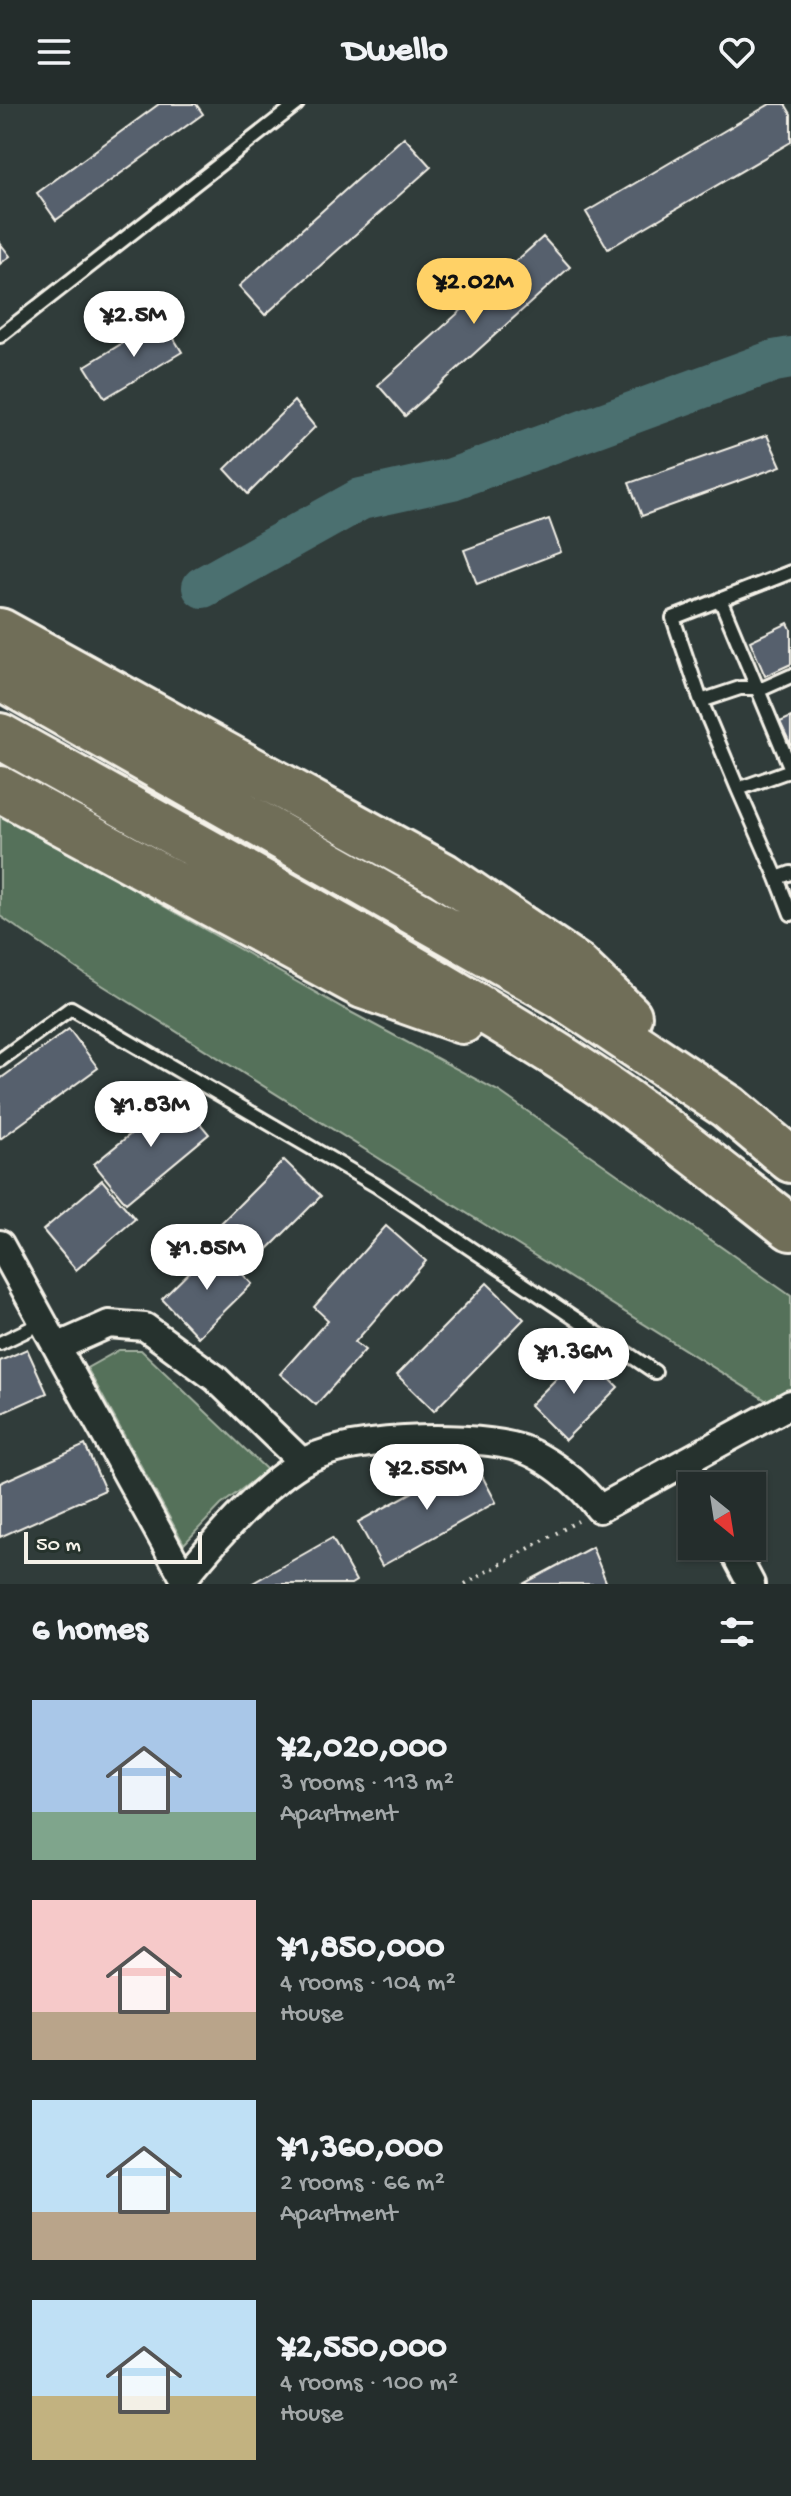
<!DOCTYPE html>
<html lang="en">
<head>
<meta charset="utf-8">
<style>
	:root { --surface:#242d2c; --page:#2c3534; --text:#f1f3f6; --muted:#a3a8a9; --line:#414948; --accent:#ffd166 }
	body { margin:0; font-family:"Gochi Hand",sans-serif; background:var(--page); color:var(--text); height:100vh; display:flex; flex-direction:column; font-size:30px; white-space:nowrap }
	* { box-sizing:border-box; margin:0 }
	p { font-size:26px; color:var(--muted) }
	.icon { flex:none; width:44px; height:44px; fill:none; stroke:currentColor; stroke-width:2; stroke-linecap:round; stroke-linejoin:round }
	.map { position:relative; height:1480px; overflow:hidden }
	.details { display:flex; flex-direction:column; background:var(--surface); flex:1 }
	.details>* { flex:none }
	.needle { width:52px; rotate:150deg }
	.fabs { position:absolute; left:678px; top:1368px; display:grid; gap:16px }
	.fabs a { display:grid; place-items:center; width:88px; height:88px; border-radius:0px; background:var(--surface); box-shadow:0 2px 6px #0004,0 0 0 2px var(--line); font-size:40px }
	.scale { position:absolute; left:24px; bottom:20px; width:178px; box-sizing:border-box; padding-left:8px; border:4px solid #f4f1e8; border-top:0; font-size:22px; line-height:28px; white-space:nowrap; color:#f4f1e8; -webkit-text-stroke:6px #26332d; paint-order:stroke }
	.price { position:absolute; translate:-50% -68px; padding:0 18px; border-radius:28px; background:#fff; color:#222; font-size:26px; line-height:52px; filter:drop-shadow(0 2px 4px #0008) }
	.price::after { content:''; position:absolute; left:50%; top:48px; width:24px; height:18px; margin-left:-12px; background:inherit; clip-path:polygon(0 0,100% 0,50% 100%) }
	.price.current { background:var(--accent); color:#111 }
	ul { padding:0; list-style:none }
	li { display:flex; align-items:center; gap:24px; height:200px; padding:0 32px }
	li span { display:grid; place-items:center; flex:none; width:224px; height:160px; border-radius:0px; color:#555 }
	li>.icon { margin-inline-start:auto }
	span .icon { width:96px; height:96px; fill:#fffc; stroke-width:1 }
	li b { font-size:34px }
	h2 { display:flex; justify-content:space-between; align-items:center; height:96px; padding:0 32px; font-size:34px }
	header { display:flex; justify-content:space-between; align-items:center; height:104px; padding:0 32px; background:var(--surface); font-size:36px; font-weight:700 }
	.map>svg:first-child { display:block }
</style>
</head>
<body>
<header><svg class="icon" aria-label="menu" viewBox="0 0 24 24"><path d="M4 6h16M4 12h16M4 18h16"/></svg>Dwello<svg class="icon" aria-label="heart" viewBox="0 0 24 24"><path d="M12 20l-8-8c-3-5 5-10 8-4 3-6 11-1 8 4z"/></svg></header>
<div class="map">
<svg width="791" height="1480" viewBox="0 0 791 1480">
	<rect width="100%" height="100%" fill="#303c3a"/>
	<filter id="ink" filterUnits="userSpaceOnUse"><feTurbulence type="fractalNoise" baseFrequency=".0125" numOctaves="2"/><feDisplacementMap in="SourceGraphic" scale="16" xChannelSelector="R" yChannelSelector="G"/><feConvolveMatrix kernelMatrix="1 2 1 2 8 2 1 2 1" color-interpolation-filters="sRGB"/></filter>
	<g filter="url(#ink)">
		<path fill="#54715a" stroke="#a4b1a1" stroke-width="2" d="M0,709L343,904L500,988L791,1192V1312L86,871L0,812Z
			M119,1246H141L267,1366L221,1401L184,1440L87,1264Z"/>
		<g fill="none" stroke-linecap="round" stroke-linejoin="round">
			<path stroke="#4b6f70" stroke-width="42" d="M203,483L361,395L452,375L774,257L791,254"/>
		</g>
		<path fill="#57606d" stroke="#f4f1e8" stroke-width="2" d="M159,0H196L203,10L56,116L37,89Z
			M770,0H785L791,10V38L608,145L586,108Z
			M404,33L431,63L265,211L239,182Z
			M543,133L570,163L405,312L378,281Z
			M0,139L10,152L0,160Z
			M162,215L182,248L105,294L85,262Z
			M294,297L315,323L248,390L225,365Z
			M767,331L781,362L642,412L629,379Z
			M549,415L561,448L477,480L464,446Z
			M788,519L791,525V560L765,572L750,537Z
			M791,613V641L780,618Z
			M69,925L98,964L0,1035V975Z
			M177,992L209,1030L126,1099L94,1060Z
			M284,1056L321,1092L249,1164L212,1128Z
			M102,1076L135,1115L76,1166L43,1126Z
			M386,1122L426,1157L355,1238L365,1246L316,1301L280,1270L328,1216L314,1203Z
			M216,1142L252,1180L198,1233L162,1195Z
			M487,1179L524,1215L434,1307L397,1271Z
			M27,1245L47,1289L0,1310V1257Z
			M583,1248L618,1283L565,1336L530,1301Z
			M85,1341L105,1386L0,1433V1379Z
			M473,1355L496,1398L382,1462L358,1418Z
			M332,1434L356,1477L351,1480H251Z
			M592,1443L607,1480H523Z"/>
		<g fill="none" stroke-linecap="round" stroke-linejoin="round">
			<defs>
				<path id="lane" d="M0,232L297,0
					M720,495L791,665
					M791,572L764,584H740L701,597L738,685L791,666
					M701,597L673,514L791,468
					M738,685L777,774L791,769
					M777,774L791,810
					M0,956L71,904L377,1082L655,1268
					M0,1239L44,1218"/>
				<path id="street" d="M0,1140L184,1474C214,1437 260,1384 301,1359C347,1332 460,1330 512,1342C543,1349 581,1380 599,1405L791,1300
					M57,1243L109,1220L145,1223L215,1274L302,1358
					M685,1358L698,1382
					M731,1442L751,1480"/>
				<path id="highway" d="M0,527L443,771L577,862L629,912
					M0,573L560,891L728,1003L791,1056
					M0,632C185,736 372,836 552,948C636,1000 713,1063 791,1124
					M0,685L363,882L462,917"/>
			</defs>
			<use href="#lane" stroke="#f4f1e8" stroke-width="18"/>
			<use href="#street" stroke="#f4f1e8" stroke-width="32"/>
			<use href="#highway" stroke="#f4f1e8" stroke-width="50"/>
			<path stroke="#f4f1e8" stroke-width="4" stroke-dasharray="2 6" stroke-linecap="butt" d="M465,1480L578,1417"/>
			<use href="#lane" stroke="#26332d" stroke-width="12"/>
			<use href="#street" stroke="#26332d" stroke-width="26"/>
			<use href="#highway" stroke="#706e59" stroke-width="44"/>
		</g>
	</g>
</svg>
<div class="fabs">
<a><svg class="needle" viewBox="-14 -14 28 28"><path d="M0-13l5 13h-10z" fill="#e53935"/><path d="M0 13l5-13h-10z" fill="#a3a8a9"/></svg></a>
</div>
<div class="scale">50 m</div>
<b class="price current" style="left:474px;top:222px">¥2.02M</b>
<b class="price" style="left:134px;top:255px">¥2.5M</b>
<b class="price" style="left:151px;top:1045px">¥1.83M</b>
<b class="price" style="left:207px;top:1188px">¥1.85M</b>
<b class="price" style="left:574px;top:1292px">¥1.36M</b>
<b class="price" style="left:427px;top:1408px">¥2.55M</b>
</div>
<section class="details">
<h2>6 homes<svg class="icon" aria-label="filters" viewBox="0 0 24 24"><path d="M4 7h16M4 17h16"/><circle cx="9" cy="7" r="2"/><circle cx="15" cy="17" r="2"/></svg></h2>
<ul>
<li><span style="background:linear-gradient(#a9c7e8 70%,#7fa58c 0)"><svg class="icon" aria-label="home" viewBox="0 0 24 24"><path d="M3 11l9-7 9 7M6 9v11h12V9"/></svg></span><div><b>¥2,020,000</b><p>3 rooms · 113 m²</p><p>Apartment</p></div></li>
<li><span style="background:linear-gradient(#f6c9c9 70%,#b9a48a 0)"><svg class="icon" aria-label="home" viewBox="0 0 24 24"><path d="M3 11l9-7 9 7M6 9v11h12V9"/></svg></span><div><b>¥1,850,000</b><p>4 rooms · 104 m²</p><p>House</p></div></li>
<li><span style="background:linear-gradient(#bfe0f5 70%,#b9a48a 0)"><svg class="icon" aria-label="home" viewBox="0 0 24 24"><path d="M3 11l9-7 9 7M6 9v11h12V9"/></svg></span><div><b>¥1,360,000</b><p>2 rooms · 66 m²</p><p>Apartment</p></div></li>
<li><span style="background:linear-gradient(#bfe0f5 60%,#c2b280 0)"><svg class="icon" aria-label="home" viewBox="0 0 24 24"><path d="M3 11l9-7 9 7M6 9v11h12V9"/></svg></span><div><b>¥2,550,000</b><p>4 rooms · 100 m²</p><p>House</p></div></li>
</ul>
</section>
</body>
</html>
